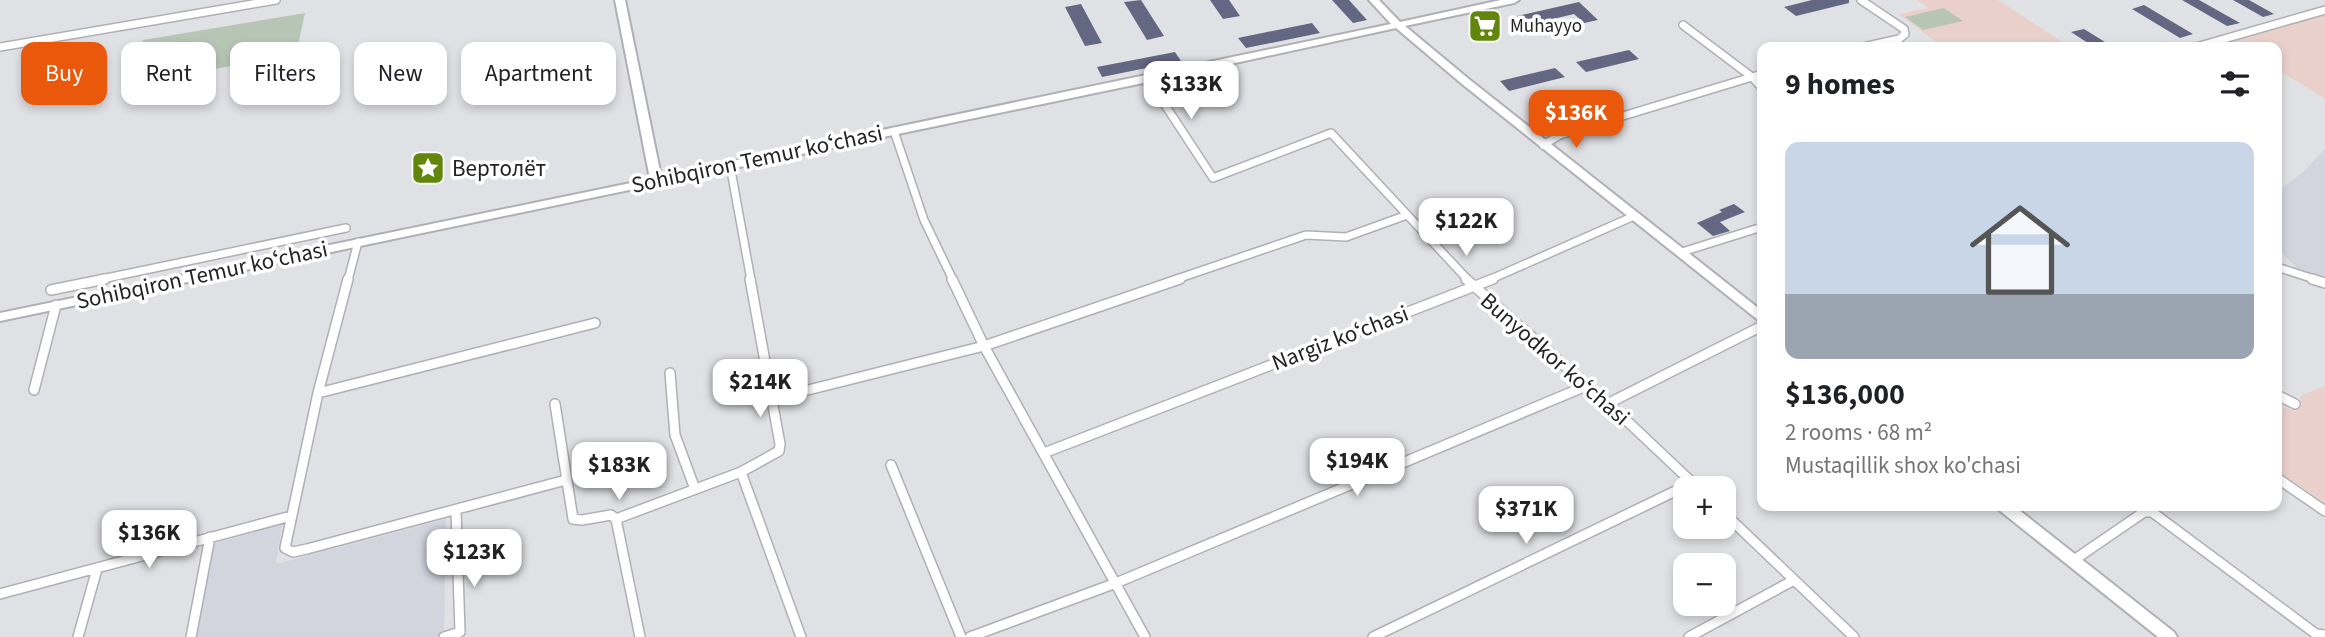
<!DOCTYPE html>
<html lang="en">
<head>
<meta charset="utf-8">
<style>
	:root { --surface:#fff; --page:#f6f6f6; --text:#202124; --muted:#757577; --accent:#ea580c }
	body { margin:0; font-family:"Source Sans 3",sans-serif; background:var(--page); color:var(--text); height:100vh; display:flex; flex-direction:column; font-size:26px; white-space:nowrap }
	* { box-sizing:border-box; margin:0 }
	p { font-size:23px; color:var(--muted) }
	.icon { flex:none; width:38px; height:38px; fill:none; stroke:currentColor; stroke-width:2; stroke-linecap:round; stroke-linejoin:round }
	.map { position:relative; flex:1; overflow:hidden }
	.drawer { position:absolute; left:1757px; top:42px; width:525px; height:469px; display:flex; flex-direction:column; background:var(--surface); border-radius:14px; box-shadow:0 4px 10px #0003 }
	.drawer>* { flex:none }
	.guide { position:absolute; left:21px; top:42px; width:665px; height:63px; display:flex; gap:14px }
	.tools { position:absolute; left:1673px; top:476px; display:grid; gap:14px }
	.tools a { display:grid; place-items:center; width:63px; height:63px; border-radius:14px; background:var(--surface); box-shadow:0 4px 10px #0003; font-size:35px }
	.price { position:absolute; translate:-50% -60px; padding:0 16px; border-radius:14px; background:#fff; color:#222; font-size:23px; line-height:46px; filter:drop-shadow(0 2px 4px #0008) }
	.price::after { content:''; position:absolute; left:50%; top:42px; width:21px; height:16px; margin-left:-10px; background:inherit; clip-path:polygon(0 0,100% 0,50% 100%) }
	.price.active { background:var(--accent); color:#fff }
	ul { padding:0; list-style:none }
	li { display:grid; align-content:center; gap:14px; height:371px; padding:0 28px }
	li span { display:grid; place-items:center; height:217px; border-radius:14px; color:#555 }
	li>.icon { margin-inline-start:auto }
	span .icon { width:126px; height:126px; fill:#fffc; stroke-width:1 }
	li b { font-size:30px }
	h2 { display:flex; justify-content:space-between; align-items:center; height:84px; padding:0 28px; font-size:30px }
	.pill { padding:0 24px; border-radius:14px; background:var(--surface); box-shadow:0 4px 10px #0003; font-size:24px; line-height:63px }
	.pill.active { background:var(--accent); color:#fff }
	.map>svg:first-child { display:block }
</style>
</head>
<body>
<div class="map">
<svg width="2325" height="637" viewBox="0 0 2325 637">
	<rect width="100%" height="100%" fill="#e0e1e4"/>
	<path fill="#d2d4de" d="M2325,149V279L2301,272L2277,248V192L2303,172Z
		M446,519L444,637H193L212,544L282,525L276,564Z"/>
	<path fill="#ead0cb" d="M1917,0H1998L2070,47H1943L1899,14L1928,8Z
		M2325,13V99L2277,69V47H2241L2227,39Z
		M2325,386V503L2277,470V406L2297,411L2302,406L2300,396Z"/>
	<path fill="#b7c5b5" d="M1944,8L1963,21L1923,30L1905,17Z
		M305,13L296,55L127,84L143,40Z"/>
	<path fill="#646782" d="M1141,0L1164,36L1147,40L1124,2Z
		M1210,0H1229L1240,16L1223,19Z
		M1332,0H1349L1367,20L1353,23Z
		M1812,0H1849V3L1796,16L1784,7Z
		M2182,0H2199L2240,23L2227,26Z
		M2233,0H2249L2274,14L2263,17Z
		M1579,2L1598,20L1584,23L1574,14L1540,22L1549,31L1535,34L1517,16Z
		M1081,4L1102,43L1085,46L1065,7Z
		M2144,5L2193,34L2180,38L2132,9Z
		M1312,23L1320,33L1246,48L1238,38Z
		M2084,29L2113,47H2094L2071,32Z
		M1629,50L1639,59L1586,72L1576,62Z
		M1175,52L1181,61L1102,77L1097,67Z
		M1555,68L1565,77L1509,91L1500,81Z
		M1734,204L1745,212L1720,222L1730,231L1713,236L1697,223L1722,212L1719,210Z"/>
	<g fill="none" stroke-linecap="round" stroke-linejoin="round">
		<defs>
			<path id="minor-far1" d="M1861,0L1904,29L1905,34L1899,39L1863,47
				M1683,25L1752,77L1762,88
				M0,47L276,0
				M2196,47L2325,10
				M1148,79L1213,178L1331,133L1468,280
				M894,131L924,220L953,280
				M1543,145L1560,135L1762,74
				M730,165L751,280
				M1682,252L1762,227
				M2277,267L2317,280
				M97,280L346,228
				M348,280L358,242
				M1174,280L1306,235L1346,237L1407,215
				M1489,280L1634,216"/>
			<path id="minor" d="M348,279L318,393L285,548L293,552L307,549L566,480
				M750,279L780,444L779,451L741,472L801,637
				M952,279L984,346L1145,637
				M1466,279L1626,420L1698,488
				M2312,279L2325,283
				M51,290L105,279
				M670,373L675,435L695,489
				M34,390L56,305
				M318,393L595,323
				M2277,395L2295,404
				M772,399L984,346L1180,279
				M555,404L573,519L582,520L611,515L616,519L640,637
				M1607,404L1762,326
				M1044,453L1493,279
				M891,465L961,637
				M2277,478L2325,511
				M1724,513L1854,637
				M616,519L741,472
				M2074,560L2144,512H2152L2316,634L2325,635
				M0,594L291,516
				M78,637L97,569
				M191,637L210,537
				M444,637L460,632L456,511
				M970,637L1116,583L1586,386
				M1373,637L1692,483
				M1689,637L1794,580"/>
			<path id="secondary" d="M615,0H625L661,176L1391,24L1369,0H1379L1400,22L1501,0H1519L1514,3L1405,26L1470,80L1762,311V321L1758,320L1462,84L1396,28L1148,82L0,321V313L650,179Z
				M1997,506H2014L2174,632L2177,637H2158L1999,510Z"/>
		</defs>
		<use href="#minor-far1" stroke="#b0b0b4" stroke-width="10"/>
		<use href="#minor" stroke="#b0b0b4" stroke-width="12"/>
		<use href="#secondary" stroke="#b0b0b4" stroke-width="4"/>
		<use href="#minor-far1" stroke="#fff" stroke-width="7"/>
		<use href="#minor" stroke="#fff" stroke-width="9"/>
		<use href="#secondary" fill="#fff" fill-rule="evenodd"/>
	</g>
	<defs>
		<symbol id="supermarket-square" viewBox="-11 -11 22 22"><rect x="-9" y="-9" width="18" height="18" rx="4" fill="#60860b" stroke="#fff"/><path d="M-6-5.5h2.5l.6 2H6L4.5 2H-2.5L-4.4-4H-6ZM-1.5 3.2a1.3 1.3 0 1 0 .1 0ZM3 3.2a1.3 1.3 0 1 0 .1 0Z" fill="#fff"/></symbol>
		<symbol id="sight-square" viewBox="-11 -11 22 22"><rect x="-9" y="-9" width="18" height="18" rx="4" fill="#60860b" stroke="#fff"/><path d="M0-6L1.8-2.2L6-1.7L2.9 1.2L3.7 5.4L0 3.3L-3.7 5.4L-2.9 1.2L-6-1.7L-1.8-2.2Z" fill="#fff"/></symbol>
	</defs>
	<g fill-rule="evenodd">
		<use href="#supermarket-square" x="1466" y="7" width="38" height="38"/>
		<use href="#sight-square" x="409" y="149" width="38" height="38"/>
	</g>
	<g text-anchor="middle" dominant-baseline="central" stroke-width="7" stroke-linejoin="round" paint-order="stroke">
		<g font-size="19" fill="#232324" stroke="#fff" text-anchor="start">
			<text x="1510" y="26">Muhayyo</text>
		</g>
		<g font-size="23" fill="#232324" stroke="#fff">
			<text transform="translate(757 159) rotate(-12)">Sohibqiron Temur koʻchasi</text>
			<text transform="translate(202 275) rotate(-12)">Sohibqiron Temur koʻchasi</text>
			<text transform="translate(1340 338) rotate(-21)">Nargiz koʻchasi</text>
			<text transform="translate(1555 359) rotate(41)">Bunyodkor koʻchasi</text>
		</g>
		<g font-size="23" fill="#232324" stroke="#fff" text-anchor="start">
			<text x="452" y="168">Вертолёт</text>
		</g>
	</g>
</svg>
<div class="tools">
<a>+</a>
<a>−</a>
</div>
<b class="price" style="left:1191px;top:121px">$133K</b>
<b class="price active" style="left:1576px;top:150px">$136K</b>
<b class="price" style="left:1466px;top:258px">$122K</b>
<b class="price" style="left:760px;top:419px">$214K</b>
<b class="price" style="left:1357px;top:498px">$194K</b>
<b class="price" style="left:619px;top:502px">$183K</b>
<b class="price" style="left:1526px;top:546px">$371K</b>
<b class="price" style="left:149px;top:570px">$136K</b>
<b class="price" style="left:474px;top:589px">$123K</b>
<div class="guide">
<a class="pill active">Buy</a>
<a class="pill">Rent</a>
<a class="pill">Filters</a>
<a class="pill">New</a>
<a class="pill">Apartment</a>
</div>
<section class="drawer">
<h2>9 homes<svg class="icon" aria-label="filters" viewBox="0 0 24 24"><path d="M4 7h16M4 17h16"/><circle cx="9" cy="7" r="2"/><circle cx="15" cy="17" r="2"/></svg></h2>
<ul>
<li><span style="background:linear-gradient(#c9d6e8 70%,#9aa5b1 0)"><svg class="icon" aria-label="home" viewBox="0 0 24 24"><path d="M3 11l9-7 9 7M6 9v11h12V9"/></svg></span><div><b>$136,000</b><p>2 rooms · 68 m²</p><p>Mustaqillik shox ko'chasi</p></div></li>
</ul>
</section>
</div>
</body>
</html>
